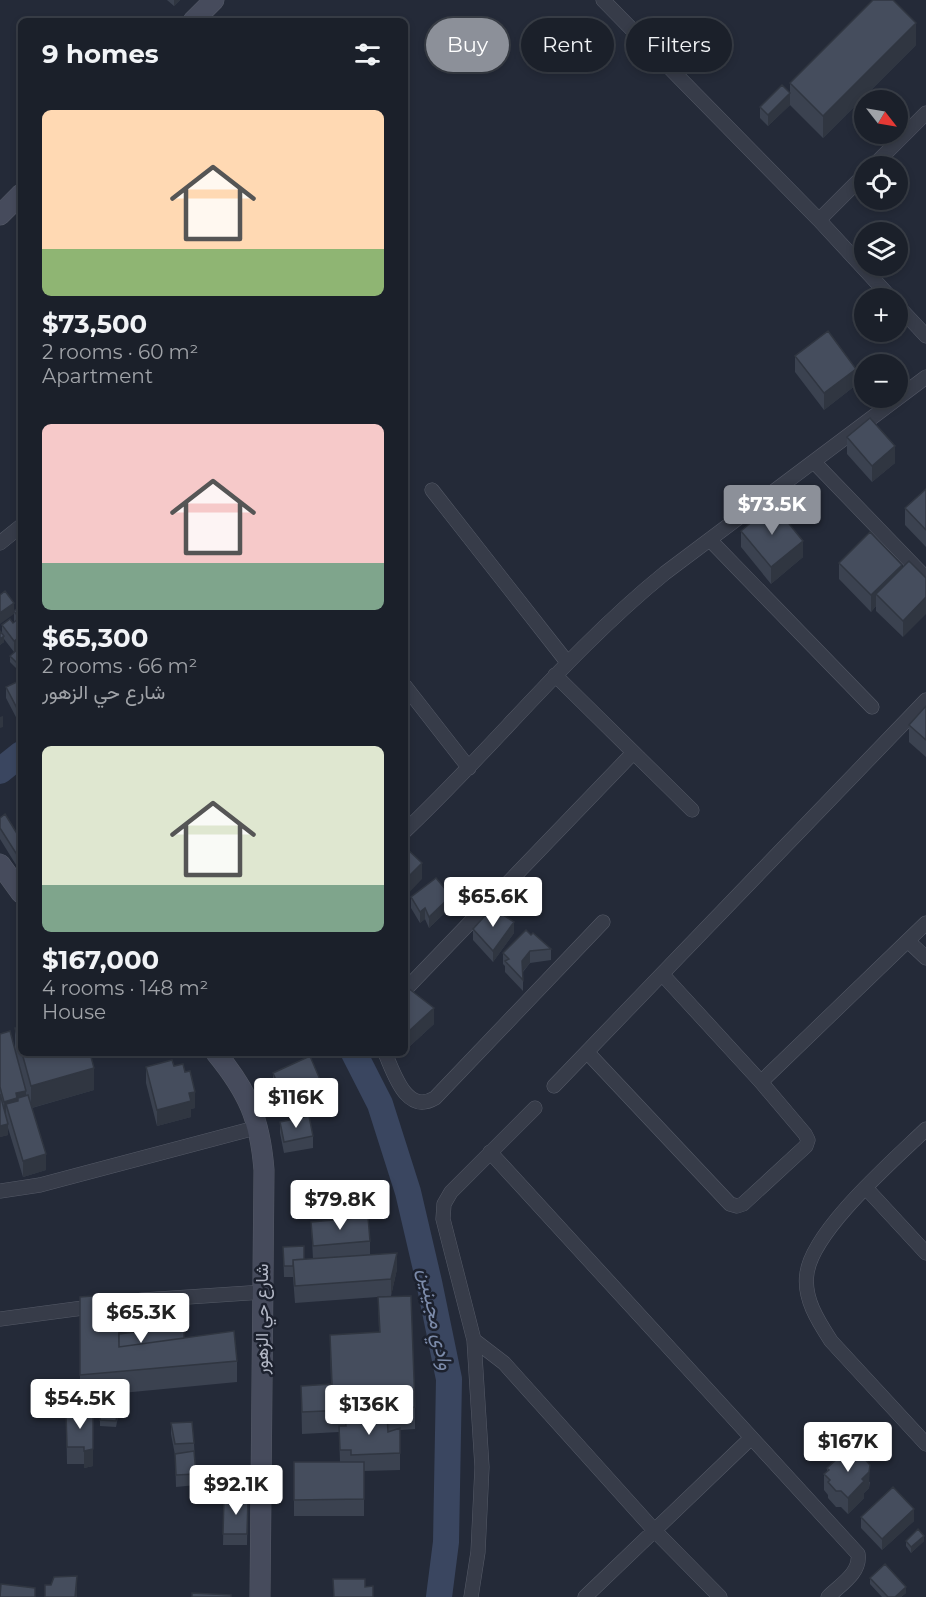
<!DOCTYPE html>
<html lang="en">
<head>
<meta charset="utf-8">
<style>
	:root { --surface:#1b202a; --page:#282d36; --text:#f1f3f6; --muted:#a0a3a8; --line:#393e47; --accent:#8c9099 }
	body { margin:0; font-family:Montserrat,Vazirmatn,sans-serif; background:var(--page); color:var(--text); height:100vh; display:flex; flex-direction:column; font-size:22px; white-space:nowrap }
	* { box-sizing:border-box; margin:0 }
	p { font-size:20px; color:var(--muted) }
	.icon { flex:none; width:33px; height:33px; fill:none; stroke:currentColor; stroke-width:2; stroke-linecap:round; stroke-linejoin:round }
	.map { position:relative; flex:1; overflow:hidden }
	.sheet { position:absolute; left:18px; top:18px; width:390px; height:1038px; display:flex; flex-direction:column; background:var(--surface); border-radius:9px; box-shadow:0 3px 9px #0003,0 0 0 2px var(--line) }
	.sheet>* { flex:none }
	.guide { position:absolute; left:426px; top:18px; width:410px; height:54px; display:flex; gap:12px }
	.needle { width:39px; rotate:121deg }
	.tools { position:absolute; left:854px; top:90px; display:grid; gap:12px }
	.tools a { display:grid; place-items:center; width:54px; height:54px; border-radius:50%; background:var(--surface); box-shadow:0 3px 9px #0003,0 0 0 2px var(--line); font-size:30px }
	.price { position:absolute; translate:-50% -51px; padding:0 14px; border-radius:6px; background:#fff; color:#222; font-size:20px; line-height:39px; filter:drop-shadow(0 2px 3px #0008) }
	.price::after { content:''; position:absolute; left:50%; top:36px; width:18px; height:14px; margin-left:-9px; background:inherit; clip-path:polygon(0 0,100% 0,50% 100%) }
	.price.selected { background:var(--accent); color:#fff }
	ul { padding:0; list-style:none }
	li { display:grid; align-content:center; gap:12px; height:318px; padding:0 24px }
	li span { display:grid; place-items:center; height:186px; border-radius:9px; color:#555 }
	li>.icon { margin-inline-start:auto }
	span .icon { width:108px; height:108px; fill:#fffc; stroke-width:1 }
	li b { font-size:26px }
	h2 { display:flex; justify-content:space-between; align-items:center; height:72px; padding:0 24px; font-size:26px }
	.tag { padding:0 21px; border-radius:27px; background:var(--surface); box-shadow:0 3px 9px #0003,0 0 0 2px var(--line); font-size:21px; line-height:54px }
	.tag.selected { background:var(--accent); color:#fff }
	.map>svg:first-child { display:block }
</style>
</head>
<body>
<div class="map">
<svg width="926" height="1597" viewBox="0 0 926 1597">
	<rect width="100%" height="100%" fill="#242a38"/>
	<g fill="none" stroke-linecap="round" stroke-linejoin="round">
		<path stroke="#3a4660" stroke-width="26" d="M0,771L21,754
			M354,1053L380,1104L408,1192L429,1282L449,1379L446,1542L439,1597"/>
		<defs>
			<path id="street" d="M603,0L819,220L891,298
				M873,166L926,113
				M819,220L864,175
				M897,305L926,336
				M814,462L926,578
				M432,490L567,662
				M710,540L872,707
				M0,543L21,526
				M555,675L692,810
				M405,686L469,768
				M405,831C494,747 570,650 665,573L926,377
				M908,941L926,958
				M405,990L633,753
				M587,1052L730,1204L737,1206L743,1204L806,1146L808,1140L805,1134L761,1082L662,974
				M385,1053C394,1073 406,1115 435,1098L603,922
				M761,1082L926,923
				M554,1086L926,700
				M926,1129C894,1160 813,1230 807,1273C803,1298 818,1321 831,1341L926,1444
				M490,1152L858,1554C861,1573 840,1585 828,1597
				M866,1188L926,1253
				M0,1191L40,1185L259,1127
				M0,1319L143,1300L262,1292
				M474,1340L504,1363L654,1530L720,1597
				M471,1597L478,1552L482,1467L474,1340L443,1219L444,1204L451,1192L535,1108
				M585,1597L751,1438"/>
			<path id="secondary" d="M193,21L214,0
				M0,215L21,194
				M0,864L21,893
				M216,1053C248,1092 260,1119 264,1170L260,1597"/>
		</defs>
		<use href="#street" stroke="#555a67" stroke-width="15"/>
		<use href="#secondary" stroke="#555a67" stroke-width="21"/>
		<use href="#street" stroke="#373c49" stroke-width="14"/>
		<use href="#secondary" stroke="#464b5c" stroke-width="20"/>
	</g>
	<path fill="#3b4250" d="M167,0H180L174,6Z
		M916,45L823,138L790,105L768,126L760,118V107L790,93V83Z
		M795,356L856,385L824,410L795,372Z
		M847,437L895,463L872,482L847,454Z
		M926,489V547L905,525V508Z
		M741,531L803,557L771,584L741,547Z
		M909,561L903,637L876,611V606L871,612L839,579V563L902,569Z
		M21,606V663L16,668L10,662V656L14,652L4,639V642L0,645V631L2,633V625L14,622V611Z
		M21,680L18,721L6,698V687Z
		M926,706V757L909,742V725Z
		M0,818L21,840V873L0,839Z
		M411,897L451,907L429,928L425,919L420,923L411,908Z
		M473,929L514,933L493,962L473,940Z
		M531,935L551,949V960L530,963L523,972V991L505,972V966L503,964V953Z
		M405,992L434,1024L409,1047L405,1044Z
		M21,1027V1053H90L94,1090L32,1108L46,1170L23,1177L8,1128V1135L0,1137V1034L15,1050V1028Z
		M174,1066L195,1108L191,1109V1117L157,1126L146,1083V1067Z
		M273,1073L321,1099L284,1115L273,1089Z
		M280,1122L313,1136V1148L284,1153L280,1133Z
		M311,1222L370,1241V1255L397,1269L391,1296L295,1303L293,1277H284L283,1247L304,1259H313Z
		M80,1297L119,1334L184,1338L237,1361V1382L80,1397Z
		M378,1297L415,1407V1429L400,1430V1470L364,1471V1516H294V1462H340L339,1432L302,1434L301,1386L331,1384L330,1335L379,1332Z
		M66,1413L93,1466L84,1468V1464H67Z
		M118,1417L116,1427L100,1426V1420Z
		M171,1423L194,1443L196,1485L176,1487L175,1455L171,1434Z
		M827,1468L870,1482L869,1488L864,1493V1498L848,1514L841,1507H836L828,1498V1495L824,1490V1474L827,1472Z
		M224,1498H248L247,1545H223Z
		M861,1517L914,1521L882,1550L861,1528Z
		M906,1541H924L911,1553L906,1546Z
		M870,1578L906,1593L901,1597H882L870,1584Z"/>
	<path fill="#303641" d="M174,0H180L174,6Z
		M916,23V45L823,138V116Z
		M790,93V105L768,126V115Z
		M856,369V385L824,410V393Z
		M895,446V463L872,482V466Z
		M803,541V557L771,584V567Z
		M902,565V581L876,594V606L871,612V595Z
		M926,597V614L903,637V621Z
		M14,603V614L0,624V613Z
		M4,636V642L0,645V639Z
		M17,639V650L14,652V641Z
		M21,657V663L16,668V662Z
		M21,709V720L18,721V710Z
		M3,716V727L0,728V717Z
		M422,863V879L405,897V880Z
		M451,896V907L429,928V917Z
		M425,908V919L420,923V912Z
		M514,922V933L493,962V951Z
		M530,951V963L522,972V961Z
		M434,1008V1024L409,1047V1031Z
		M94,1068V1090L31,1108V1086Z
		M321,1082V1099L284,1115V1099Z
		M26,1091V1107L18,1101V1098L17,1115L6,1104V1118H4V1102L16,1093Z
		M195,1092V1108L191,1109V1117L157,1126V1110L189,1093Z
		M8,1124V1135L0,1137V1126Z
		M46,1154V1170L23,1177V1161Z
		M397,1253V1269L391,1296V1279Z
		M93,1449V1466L84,1468V1451Z
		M870,1465L869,1488L864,1493V1498L848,1514V1498L862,1479Z
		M914,1509V1521L882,1550V1539Z
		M924,1536V1541L911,1553V1547Z
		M77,1576V1597H75Z
		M906,1587V1593L901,1597H895Z"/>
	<path fill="#454d5d" stroke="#303641" stroke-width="1.5" d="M873,0H893L916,23L823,116L790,83Z
		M782,85L790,93L768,115L760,107Z
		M828,331L856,369L824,393L795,356Z
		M870,418L895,446L872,466L847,437Z
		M926,489V530L905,508Z
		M773,504L803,541L771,567L741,531Z
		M870,532L902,565L871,595L839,563Z
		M909,561L926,578V597L903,621L876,594Z
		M5,591L14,603L0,613V595Z
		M21,606V644L17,639L14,641L2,625L10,619L13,623L19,618L14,611Z
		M0,631L4,636L0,639Z
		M17,650L21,655V657L16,662L10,656Z
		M21,680V709L18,710L6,687Z
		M926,706V740L909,725Z
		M5,814L21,840V861L0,828V818Z
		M405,847L422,863L405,880Z
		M436,878L451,896L429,917L425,908L420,912L411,897Z
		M492,908L514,922L493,951L473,929Z
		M526,930L531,935L533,933L551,949L530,951L522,961L523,980L505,961L509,959L503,953Z
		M408,988L434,1008L409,1031L405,1027V992Z
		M21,1027V1050L15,1028Z
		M10,1031L26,1091L16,1093L17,1098L4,1102L0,1087V1034Z
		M22,1053H90L94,1068L31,1086Z
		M310,1056L321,1082L284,1099L273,1073Z
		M172,1060L174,1066L183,1064L185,1072L190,1071L195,1092L189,1093L191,1101L157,1110L146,1067Z
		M0,1094L8,1124L0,1126Z
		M28,1095L46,1154L23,1161L6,1104L18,1101V1098Z
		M309,1116L313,1136L284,1142L280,1122Z
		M368,1217L370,1241L313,1246L311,1222Z
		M304,1246V1259L293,1260V1266H284L283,1247Z
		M397,1253L391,1279L295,1286L293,1260Z
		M118,1294L119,1347L234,1331L237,1361L80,1375V1297Z
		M411,1296L415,1407L302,1412L301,1386L332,1384L330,1335L380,1332L378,1297Z
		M184,1326V1338L119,1347V1334Z
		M93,1410V1449L84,1451V1447H67L66,1413Z
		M102,1410L118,1411L116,1421L100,1420Z
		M387,1414L388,1432L400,1428V1453L351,1455V1450H340L339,1426H346L345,1416Z
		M192,1422L194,1443L175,1444L171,1423Z
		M856,1449L870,1465L869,1472L862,1479L864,1481L848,1498L841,1491H836L828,1482L830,1480L824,1474L829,1470L827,1468L845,1452L848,1456Z
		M194,1451L196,1474L176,1475L175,1454Z
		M294,1462H364V1499L294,1500Z
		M893,1487L914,1509L882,1539L861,1517Z
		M224,1498H248L247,1534H223Z
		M918,1529L924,1536L911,1547L906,1541Z
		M885,1564L906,1587L895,1597H888L870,1578Z
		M77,1576L75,1597H45V1585H51L54,1577Z
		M333,1579H365V1587L373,1586V1597H334Z
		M1,1584L35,1588V1597H0Z
		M192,1593L231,1595V1597H192Z"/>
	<g text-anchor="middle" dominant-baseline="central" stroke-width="5" stroke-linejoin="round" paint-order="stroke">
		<g font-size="18" fill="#b2b7c5" stroke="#1c212e">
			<text transform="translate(262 1319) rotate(-90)">شارع حي الزهور</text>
		</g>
		<g font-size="20" font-style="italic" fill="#7c8baa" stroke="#1c212e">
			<text transform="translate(436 1319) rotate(78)">وادي مجينين</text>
		</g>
	</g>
</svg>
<div class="tools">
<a><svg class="needle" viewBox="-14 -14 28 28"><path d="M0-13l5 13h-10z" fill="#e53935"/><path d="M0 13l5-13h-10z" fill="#a0a3a8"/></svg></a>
<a><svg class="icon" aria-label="locate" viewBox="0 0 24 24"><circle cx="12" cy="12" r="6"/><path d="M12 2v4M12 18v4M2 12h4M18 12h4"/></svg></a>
<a><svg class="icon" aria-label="layers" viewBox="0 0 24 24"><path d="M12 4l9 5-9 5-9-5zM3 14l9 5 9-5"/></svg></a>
<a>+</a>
<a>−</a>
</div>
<b class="price selected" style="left:772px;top:536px">$73.5K</b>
<b class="price" style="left:493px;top:928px">$65.6K</b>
<b class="price" style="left:296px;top:1129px">$116K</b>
<b class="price" style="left:340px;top:1231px">$79.8K</b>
<b class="price" style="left:141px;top:1344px">$65.3K</b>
<b class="price" style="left:80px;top:1430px">$54.5K</b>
<b class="price" style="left:369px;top:1436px">$136K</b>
<b class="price" style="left:848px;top:1473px">$167K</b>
<b class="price" style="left:236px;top:1516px">$92.1K</b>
<div class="guide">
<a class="tag selected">Buy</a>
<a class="tag">Rent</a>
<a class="tag">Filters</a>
</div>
<section class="sheet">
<h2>9 homes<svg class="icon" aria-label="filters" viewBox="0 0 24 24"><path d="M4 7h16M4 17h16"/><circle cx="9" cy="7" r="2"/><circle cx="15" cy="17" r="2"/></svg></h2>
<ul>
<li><span style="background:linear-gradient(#ffd9b3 75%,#8fb573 0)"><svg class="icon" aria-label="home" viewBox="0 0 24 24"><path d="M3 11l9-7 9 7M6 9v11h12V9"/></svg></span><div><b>$73,500</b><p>2 rooms · 60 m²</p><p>Apartment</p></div></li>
<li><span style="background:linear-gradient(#f6c9c9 75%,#7fa58c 0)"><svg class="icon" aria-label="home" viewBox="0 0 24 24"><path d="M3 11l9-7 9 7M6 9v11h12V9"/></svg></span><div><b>$65,300</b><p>2 rooms · 66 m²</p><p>شارع حي الزهور</p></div></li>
<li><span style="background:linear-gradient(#dfe7d0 75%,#7fa58c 0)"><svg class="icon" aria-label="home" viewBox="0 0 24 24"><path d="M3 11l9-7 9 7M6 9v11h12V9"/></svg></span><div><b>$167,000</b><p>4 rooms · 148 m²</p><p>House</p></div></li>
</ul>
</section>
</div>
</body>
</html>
